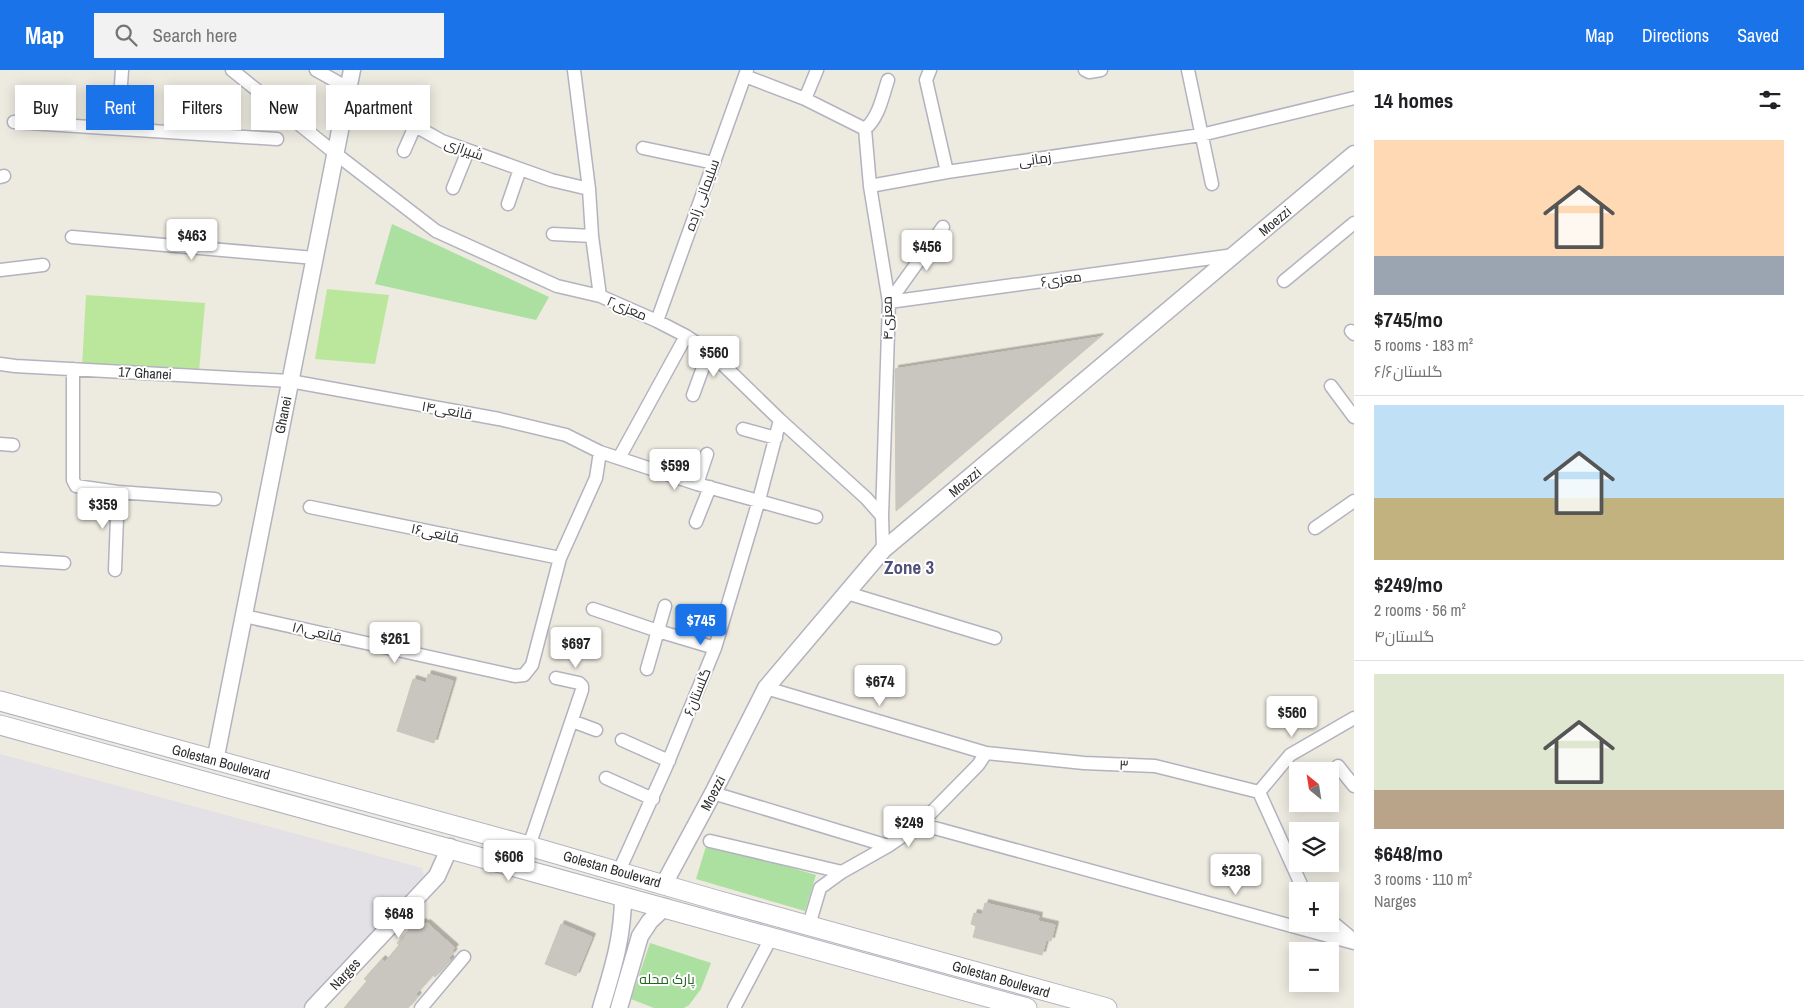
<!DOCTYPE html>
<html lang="en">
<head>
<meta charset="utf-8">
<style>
	:root { --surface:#fff; --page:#f2f2f2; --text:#202124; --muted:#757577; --line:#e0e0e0; --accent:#1a73e8 }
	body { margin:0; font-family:"Archivo Narrow",Cairo,sans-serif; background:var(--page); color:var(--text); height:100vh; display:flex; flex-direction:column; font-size:19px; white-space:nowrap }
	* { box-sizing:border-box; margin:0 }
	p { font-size:16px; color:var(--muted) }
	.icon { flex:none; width:28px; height:28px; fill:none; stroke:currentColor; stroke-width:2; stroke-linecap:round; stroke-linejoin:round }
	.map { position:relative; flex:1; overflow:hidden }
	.drawer { display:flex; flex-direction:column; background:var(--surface); width:450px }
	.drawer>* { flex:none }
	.hud { position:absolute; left:15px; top:15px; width:475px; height:45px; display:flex; gap:10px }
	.needle { width:32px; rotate:330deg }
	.controls { position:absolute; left:1289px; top:692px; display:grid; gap:10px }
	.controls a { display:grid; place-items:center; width:50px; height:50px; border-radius:0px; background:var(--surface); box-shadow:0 2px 12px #0003; font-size:25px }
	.price { position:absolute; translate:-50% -42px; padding:0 11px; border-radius:5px; background:#fff; color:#222; font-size:16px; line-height:32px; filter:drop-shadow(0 1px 2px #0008) }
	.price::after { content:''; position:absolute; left:50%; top:30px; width:15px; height:11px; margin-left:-8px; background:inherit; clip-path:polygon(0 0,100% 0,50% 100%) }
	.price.on { background:var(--accent); color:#fff }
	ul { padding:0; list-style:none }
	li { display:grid; align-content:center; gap:10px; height:265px; padding:0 20px }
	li+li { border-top:1px solid var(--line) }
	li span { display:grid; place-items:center; height:155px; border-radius:0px; color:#555 }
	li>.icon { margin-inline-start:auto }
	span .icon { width:90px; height:90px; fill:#fffc; stroke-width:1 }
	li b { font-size:21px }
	h2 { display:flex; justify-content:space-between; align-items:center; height:60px; padding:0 20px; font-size:21px }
	.tag { padding:0 18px; border-radius:0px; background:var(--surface); box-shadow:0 2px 12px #0003; font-size:18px; line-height:45px }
	.tag.on { background:var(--accent); color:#fff }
	header { display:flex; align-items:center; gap:30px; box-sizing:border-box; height:70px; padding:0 25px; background:var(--accent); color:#fff }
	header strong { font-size:24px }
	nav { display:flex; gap:28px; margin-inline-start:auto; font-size:18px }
	.search { width:350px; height:45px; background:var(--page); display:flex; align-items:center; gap:12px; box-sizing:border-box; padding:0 18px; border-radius:0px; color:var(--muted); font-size:19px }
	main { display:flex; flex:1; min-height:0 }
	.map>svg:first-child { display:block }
</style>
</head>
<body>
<header>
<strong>Map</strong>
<div class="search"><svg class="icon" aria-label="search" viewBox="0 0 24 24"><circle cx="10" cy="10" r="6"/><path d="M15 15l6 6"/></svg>Search here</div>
<nav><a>Map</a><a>Directions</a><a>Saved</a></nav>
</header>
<main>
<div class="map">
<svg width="1354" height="938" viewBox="0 0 1354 938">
	<defs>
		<filter id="shadow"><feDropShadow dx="3.5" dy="-3.5" stdDeviation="0" flood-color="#0004"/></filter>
	</defs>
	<rect width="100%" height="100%" fill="#edeae0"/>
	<path fill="#e3e0e6" d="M0,684L422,798L424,807L416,819L305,938H0Z"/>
	<path fill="#abe0a0" d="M392,154L549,227L536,250L375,214Z
		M707,773L816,805L805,841L696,809Z
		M650,873L711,893L701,919L689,935L684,938H654L631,929Z"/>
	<path fill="#bbe79c" d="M327,219L389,225L375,294L315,289Z
		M86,225L205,233L199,302L82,297Z"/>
	<path fill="#c9c6bf" stroke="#c9c6b9" filter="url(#shadow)" d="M1100,267L896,441L895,299Z
		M428,604L453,611L434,673L397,661L413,609L426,613Z
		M985,833L1039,846L1038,851L1055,855L1051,871L1046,870L1042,885L973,867L976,856L971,854L974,843L982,845Z
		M422,852L425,854L427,853L455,878L452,881L454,882L449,888L451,890L435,907L433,905L416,924L418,926L408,938H344L367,911L364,909L382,889L385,892L399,875L397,873L415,853L418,856Z
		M561,854L592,867L576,906L545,894Z"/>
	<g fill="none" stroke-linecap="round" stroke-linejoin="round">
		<defs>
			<path id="minor" d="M232,0L336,84L436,161L557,216L600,226L657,251L686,266L709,281L780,350L866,428L882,446
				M316,0L442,71L551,110L589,119
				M574,0L589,119L592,166L600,226
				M930,0L926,10L947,102
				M1085,0L1089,2L1101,0
				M1188,0L1212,114
				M745,6L805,29L865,59L870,116L889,232L882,446L883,480
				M805,29L817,0
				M14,52L277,69
				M118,57L122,0
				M865,59C879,47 882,28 888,10
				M643,78L714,93
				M404,81L415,56
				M0,107L4,106
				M870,116L947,102L1201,65L1354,28
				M453,118L468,81
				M508,134L520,99
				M553,164L592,166
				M72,167L315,188
				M0,200L43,195
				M1284,211L1354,153
				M889,232L1234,185
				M889,232L943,157
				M657,251L747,0
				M1351,261L1354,264
				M0,294L15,296L290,311L499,349L566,365L600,382L697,414L816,447
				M73,299V410L76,416L118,422L215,429
				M1331,316L1354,347
				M693,325L709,281
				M743,359L776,368
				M0,374L13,375
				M619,388L686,266
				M697,414L707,384
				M310,437L560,488
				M696,452L710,417
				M1315,458L1354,431
				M0,489L64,493
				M115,500L118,422
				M847,523L995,568
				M593,539L658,561L715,578
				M244,546L515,606L524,605L532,595L560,488L596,408L600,382
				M647,599L665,536
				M766,618L986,683L1084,693L1155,696L1259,722
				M572,651L596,660
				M622,670L669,691
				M1338,696L1354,716
				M606,708L653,729
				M1259,722L1290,685L1354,648
				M1259,722L1304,821
				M713,723L888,776
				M920,754L1354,873
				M710,771L842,802
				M529,776L582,620V616L579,613L556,608
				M619,801L666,697L715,578L759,430L780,350
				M1330,850L1354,870
				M809,855L820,818L842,802L888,776L920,754L978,695L986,683
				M421,938L464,887
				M734,938L771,868"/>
			<path id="tertiary" d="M215,691L352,0
				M664,814L713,723L766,618L883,480L1354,84
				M313,938L437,806L450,777
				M601,938C613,898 623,867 623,826
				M619,938L640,866L650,851L665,837"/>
			<path id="secondary" d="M0,631L529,776L716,830L1107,938
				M0,655L1027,938"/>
		</defs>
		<use href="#minor" stroke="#b3b3bf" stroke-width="15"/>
		<use href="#tertiary" stroke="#b3b3bf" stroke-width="19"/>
		<use href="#secondary" stroke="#b3b3bf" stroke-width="21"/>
		<use href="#minor" stroke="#fff" stroke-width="12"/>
		<use href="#tertiary" stroke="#fff" stroke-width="16"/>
		<use href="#secondary" stroke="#fff" stroke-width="19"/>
	</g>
	<g text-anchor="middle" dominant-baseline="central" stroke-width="4" stroke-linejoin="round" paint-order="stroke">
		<g font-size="14" fill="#2d2d2d" stroke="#fff">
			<text transform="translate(464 79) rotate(20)">شیرازی</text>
			<text transform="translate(1035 89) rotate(-8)">زمانی</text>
			<text transform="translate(702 125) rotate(-70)">سلیمانی زاده</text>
			<text transform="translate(1275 151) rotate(-40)">Moezzi</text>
			<text transform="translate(1061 209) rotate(-8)">۶معزی</text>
			<text transform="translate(627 238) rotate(23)">۲معزی</text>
			<text transform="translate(887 248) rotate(-91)">۴معزی</text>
			<text transform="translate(145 303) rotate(3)">17 Ghanei</text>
			<text transform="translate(447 340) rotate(10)">۱۴قانعی</text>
			<text transform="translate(283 345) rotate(-79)">Ghanei</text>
			<text transform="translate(965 412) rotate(-40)">Moezzi</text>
			<text transform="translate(435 463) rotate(12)">۱۶قانعی</text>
			<text transform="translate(317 562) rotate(13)">۱۸قانعی</text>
			<text transform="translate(697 622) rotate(-68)">گلستان۶</text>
			<text transform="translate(221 692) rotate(15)">Golestan Boulevard</text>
			<text transform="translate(1124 695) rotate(2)">۳</text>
			<text transform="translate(713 723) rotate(-63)">Moezzi</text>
			<text transform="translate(612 799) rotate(16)">Golestan Boulevard</text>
			<text transform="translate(345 904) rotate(-47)">Narges</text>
			<text transform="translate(1001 909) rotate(16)">Golestan Boulevard</text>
		</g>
		<g font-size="14" fill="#22671f" stroke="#fff">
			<text x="667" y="909">پارک محله</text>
		</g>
		<g font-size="19" font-weight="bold" fill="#4f4f7b" stroke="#fff">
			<text x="909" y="497">Zone 3</text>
		</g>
	</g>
</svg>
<div class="controls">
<a><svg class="needle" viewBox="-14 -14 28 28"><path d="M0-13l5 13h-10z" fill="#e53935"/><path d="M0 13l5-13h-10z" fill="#757577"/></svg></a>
<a><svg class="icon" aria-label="layers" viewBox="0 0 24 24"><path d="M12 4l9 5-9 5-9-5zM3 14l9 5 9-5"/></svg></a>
<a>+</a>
<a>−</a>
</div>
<b class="price" style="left:192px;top:191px">$463</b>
<b class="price" style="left:927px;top:202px">$456</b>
<b class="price" style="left:714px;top:308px">$560</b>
<b class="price" style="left:675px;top:421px">$599</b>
<b class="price" style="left:103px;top:460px">$359</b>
<b class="price on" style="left:701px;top:576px">$745</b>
<b class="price" style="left:395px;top:594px">$261</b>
<b class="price" style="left:576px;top:599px">$697</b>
<b class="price" style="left:880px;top:637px">$674</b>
<b class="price" style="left:1292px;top:668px">$560</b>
<b class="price" style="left:909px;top:778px">$249</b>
<b class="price" style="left:509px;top:812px">$606</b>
<b class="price" style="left:1236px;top:826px">$238</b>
<b class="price" style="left:399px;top:869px">$648</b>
<div class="hud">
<a class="tag">Buy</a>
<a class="tag on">Rent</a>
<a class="tag">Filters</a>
<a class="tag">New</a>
<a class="tag">Apartment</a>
</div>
</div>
<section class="drawer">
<h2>14 homes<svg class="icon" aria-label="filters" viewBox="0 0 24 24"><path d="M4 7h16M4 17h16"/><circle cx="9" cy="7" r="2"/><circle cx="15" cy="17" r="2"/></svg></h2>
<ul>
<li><span style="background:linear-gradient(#ffd9b3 75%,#9aa5b1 0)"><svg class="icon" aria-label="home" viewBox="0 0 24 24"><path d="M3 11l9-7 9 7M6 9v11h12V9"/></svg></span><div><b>$745/mo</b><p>5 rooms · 183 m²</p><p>۶/۶گلستان</p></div></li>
<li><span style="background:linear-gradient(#bfe0f5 60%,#c2b280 0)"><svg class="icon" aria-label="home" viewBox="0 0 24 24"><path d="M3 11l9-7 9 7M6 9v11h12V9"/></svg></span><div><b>$249/mo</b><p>2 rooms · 56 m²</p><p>گلستان۴</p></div></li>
<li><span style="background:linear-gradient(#dfe7d0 75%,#b9a48a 0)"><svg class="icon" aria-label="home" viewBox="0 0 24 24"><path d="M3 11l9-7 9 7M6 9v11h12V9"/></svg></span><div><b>$648/mo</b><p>3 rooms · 110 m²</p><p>Narges</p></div></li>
</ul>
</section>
</main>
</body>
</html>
